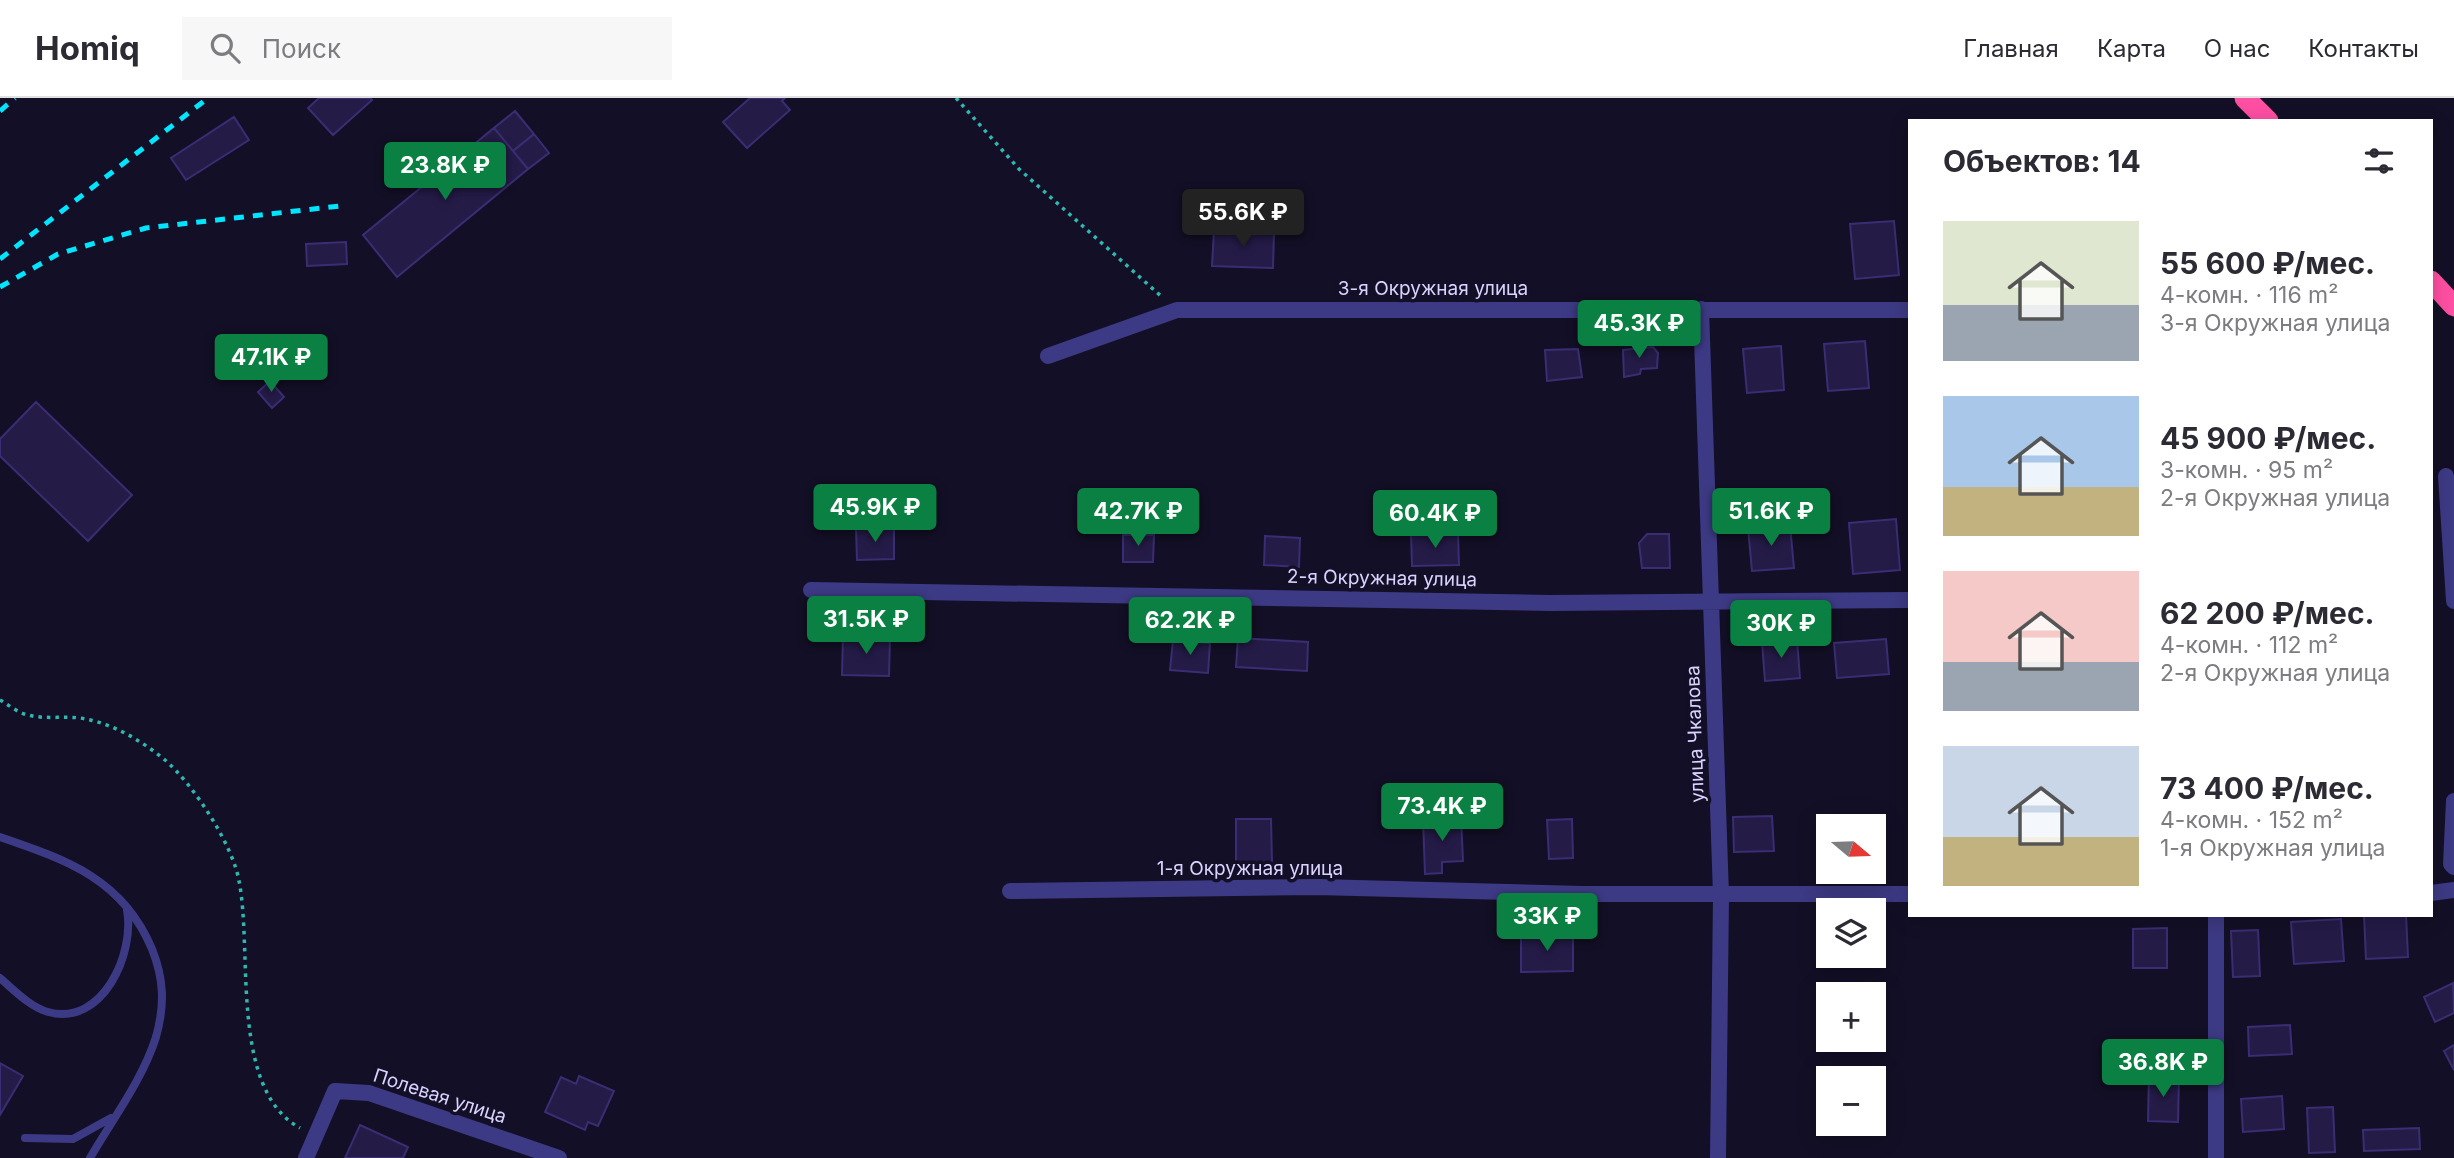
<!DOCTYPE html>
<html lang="ru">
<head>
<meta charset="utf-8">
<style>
	:root { --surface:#fff; --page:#f7f7f7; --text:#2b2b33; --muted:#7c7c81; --line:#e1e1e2; --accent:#0b8043 }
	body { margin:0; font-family:Inter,sans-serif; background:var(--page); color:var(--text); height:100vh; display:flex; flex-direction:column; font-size:26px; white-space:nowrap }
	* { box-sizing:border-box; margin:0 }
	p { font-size:23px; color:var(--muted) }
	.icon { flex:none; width:38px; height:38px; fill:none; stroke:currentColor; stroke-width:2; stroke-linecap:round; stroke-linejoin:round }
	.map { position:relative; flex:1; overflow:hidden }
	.details { position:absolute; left:1908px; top:21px; width:525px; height:798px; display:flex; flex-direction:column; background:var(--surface); border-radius:0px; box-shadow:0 4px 18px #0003 }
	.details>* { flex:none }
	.needle { width:46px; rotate:109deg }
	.controls { position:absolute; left:1816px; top:716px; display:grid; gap:14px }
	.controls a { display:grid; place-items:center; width:70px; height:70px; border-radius:0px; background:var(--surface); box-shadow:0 4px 18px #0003; font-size:35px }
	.price { position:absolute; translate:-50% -60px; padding:0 16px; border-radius:7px; background:var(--accent); color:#fff; font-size:23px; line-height:46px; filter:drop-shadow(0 2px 4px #0008) }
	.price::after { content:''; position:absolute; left:50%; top:42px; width:21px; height:16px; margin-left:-10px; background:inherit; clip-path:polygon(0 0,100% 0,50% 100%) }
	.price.current { background:#222; color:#fff }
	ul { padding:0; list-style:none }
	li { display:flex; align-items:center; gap:21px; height:175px; padding:0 35px }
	li span { display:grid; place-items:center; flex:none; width:196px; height:140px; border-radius:0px; color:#555 }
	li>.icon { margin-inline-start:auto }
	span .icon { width:84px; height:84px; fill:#fffc; stroke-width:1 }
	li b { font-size:30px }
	h2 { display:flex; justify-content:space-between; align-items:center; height:84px; padding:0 35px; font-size:30px }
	header { display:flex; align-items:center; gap:42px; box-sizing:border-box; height:98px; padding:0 35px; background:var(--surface); border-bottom:2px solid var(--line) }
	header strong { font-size:33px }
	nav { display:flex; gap:38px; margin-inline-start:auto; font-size:24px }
	.search { width:490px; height:63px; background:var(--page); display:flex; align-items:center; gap:18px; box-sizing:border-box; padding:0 24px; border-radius:0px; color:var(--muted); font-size:26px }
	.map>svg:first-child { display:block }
</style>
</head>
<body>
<header>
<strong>Homiq</strong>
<div class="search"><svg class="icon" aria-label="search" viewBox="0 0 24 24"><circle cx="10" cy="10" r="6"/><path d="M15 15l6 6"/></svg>Поиск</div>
<nav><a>Главная</a><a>Карта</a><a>О нас</a><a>Контакты</a></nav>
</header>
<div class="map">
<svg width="2454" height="1060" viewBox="0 0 2454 1060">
	<rect width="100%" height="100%" fill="#130f26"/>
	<path fill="#241b47" stroke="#3b2d73" stroke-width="2" d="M319,0H370L372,2L333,37L308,10Z
		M750,0H785L782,3L790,12L747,50L723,24Z
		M515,13L534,36L513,53L494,30Z
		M234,19L249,42L186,82L171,60Z
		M494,30L528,71L397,179L363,137Z
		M534,36L549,55L528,71L513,53Z
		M1894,123L1899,177L1855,181L1850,126Z
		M1214,132L1274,135L1273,170L1212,168Z
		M346,144L347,166L307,168L306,146Z
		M1865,243L1869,290L1828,293L1824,246Z
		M1781,248L1784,292L1747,295L1743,251Z
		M1653,249L1658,255L1657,270L1641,271L1640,276L1624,279L1623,252Z
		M1578,251L1582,279L1547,283L1545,252Z
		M270,283L284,299L272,310L258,294Z
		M36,304L132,397L88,443L0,358V341Z
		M1896,421L1900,472L1853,476L1849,425Z
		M1790,427L1794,470L1752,473L1748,430Z
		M856,431H894V461L857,462Z
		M1458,435L1459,467L1412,468L1411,436Z
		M1647,436H1669L1670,470H1642L1639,445Z
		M1123,437H1154L1153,464H1123Z
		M1265,438L1300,440L1299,469L1264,467Z
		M843,537L890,539L889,578L842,577Z
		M1238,540L1308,544L1307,573L1236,569Z
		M1797,541L1800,580L1765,583L1762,544Z
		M1886,541L1889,576L1837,580L1834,545Z
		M1173,542L1210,545L1208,575L1170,572Z
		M1772,718L1774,753L1734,754L1733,719Z
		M1461,719L1463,763L1442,764V775L1425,776L1423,721Z
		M1236,721H1271L1272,764H1236Z
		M1572,721L1573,760L1549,761L1547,722Z
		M1858,722L1859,728H1829V760H1820L1817,725Z
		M2364,817H2406L2408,859L2366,861Z
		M2341,821L2344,863L2294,866L2291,824Z
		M2167,830V870H2133V831Z
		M2258,832L2260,878L2233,879L2231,833Z
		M1573,836V873L1521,874V837Z
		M2453,885L2454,915L2435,924L2424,899Z
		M2290,927L2292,956L2249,958L2248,929Z
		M2454,947V972L2444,953Z
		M0,965L23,978L0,1017Z
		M2149,977L2179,978L2178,1024L2148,1023Z
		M579,978L614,993L598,1028L588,1024L585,1032L545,1014L561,979L576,986Z
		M2282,998L2284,1031L2243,1034L2241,1001Z
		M2333,1009L2335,1054L2309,1055L2307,1010Z
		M360,1027L408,1049L403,1060H345Z
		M2419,1030L2420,1051L2364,1053L2363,1032Z"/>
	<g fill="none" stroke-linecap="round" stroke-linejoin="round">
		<path stroke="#2fb8b0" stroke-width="3.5" stroke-dasharray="3.5 5" stroke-linecap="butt" d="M956,0L1019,71L1162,199
			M0,602C9,607 18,615 28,617C47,622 67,617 86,621C115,627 142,643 165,662C193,686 233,747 239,783C253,853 229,991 300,1030"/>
		<path stroke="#3d3a85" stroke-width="8" d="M0,739C67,762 123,781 152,851C164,881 165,907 156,939C143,981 112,1022 90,1060
			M0,880C14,892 30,909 48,914C103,929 135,855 127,812
			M25,1040L73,1041L111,1020"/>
		<path stroke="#3d3a85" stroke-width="16" d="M1701,211L1721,797L1718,1060
			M1048,258L1177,212H1909
			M2446,378L2454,503
			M811,492L1550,505L1909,502
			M2454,703L2451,766L2454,769
			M1010,793L1318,789L1583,796H1909
			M2431,795L2454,792
			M306,1060L335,993L369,995L559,1060
			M2216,1060V817"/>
		<path stroke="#ff4fa3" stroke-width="21" d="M2245,0L2268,23
			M2431,183L2454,208"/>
		<path stroke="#00e5ff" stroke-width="5" stroke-dasharray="10 9" stroke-linecap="butt" d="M0,13L15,0
			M0,161L208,0
			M0,189L58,156L146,130L340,108"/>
	</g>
	<g text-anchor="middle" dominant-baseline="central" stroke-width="7" stroke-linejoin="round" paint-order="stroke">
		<g font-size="19" fill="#d9d4ff" stroke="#130f26">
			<text x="1433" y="190">3-я Окружная улица</text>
			<text transform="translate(1382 480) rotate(1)">2-я Окружная улица</text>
			<text transform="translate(1695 636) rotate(-92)">улица Чкалова</text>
			<text x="1250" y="770">1-я Окружная улица</text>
			<text transform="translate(440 998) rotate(18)">Полевая улица</text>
		</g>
	</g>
</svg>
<div class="controls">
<a><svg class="needle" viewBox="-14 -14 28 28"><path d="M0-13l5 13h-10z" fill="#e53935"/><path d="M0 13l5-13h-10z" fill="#7c7c81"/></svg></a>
<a><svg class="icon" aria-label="layers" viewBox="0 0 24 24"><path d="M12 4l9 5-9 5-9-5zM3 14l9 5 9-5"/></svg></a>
<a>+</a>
<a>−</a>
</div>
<b class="price" style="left:445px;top:104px">23.8K ₽</b>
<b class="price current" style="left:1243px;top:151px">55.6K ₽</b>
<b class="price" style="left:1639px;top:262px">45.3K ₽</b>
<b class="price" style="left:271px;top:296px">47.1K ₽</b>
<b class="price" style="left:875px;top:446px">45.9K ₽</b>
<b class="price" style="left:1138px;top:450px">42.7K ₽</b>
<b class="price" style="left:1771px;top:450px">51.6K ₽</b>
<b class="price" style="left:1435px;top:452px">60.4K ₽</b>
<b class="price" style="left:866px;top:558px">31.5K ₽</b>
<b class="price" style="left:1190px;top:559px">62.2K ₽</b>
<b class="price" style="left:1781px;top:562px">30K ₽</b>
<b class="price" style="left:1442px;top:745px">73.4K ₽</b>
<b class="price" style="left:1547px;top:855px">33K ₽</b>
<b class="price" style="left:2163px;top:1001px">36.8K ₽</b>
<section class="details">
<h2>Объектов: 14<svg class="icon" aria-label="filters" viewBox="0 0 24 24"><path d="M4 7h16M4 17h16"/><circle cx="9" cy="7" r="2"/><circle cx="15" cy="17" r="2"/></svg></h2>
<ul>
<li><span style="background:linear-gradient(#dfe7d0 60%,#9aa5b1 0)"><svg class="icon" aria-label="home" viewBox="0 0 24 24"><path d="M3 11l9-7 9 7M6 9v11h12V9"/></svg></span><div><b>55 600 ₽/мес.</b><p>4-комн. · 116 m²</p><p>3-я Окружная улица</p></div></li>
<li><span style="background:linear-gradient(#a9c7e8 65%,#c2b280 0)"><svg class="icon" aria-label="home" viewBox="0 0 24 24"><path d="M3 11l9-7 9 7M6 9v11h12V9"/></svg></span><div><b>45 900 ₽/мес.</b><p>3-комн. · 95 m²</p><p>2-я Окружная улица</p></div></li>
<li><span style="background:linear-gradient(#f6c9c9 65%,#9aa5b1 0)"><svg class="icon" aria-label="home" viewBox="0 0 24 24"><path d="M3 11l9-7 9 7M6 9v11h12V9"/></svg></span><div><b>62 200 ₽/мес.</b><p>4-комн. · 112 m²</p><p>2-я Окружная улица</p></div></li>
<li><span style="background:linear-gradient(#c9d6e8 65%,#c2b280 0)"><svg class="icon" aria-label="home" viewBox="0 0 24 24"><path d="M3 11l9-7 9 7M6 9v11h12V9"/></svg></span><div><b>73 400 ₽/мес.</b><p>4-комн. · 152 m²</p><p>1-я Окружная улица</p></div></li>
</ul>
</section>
</div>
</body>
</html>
